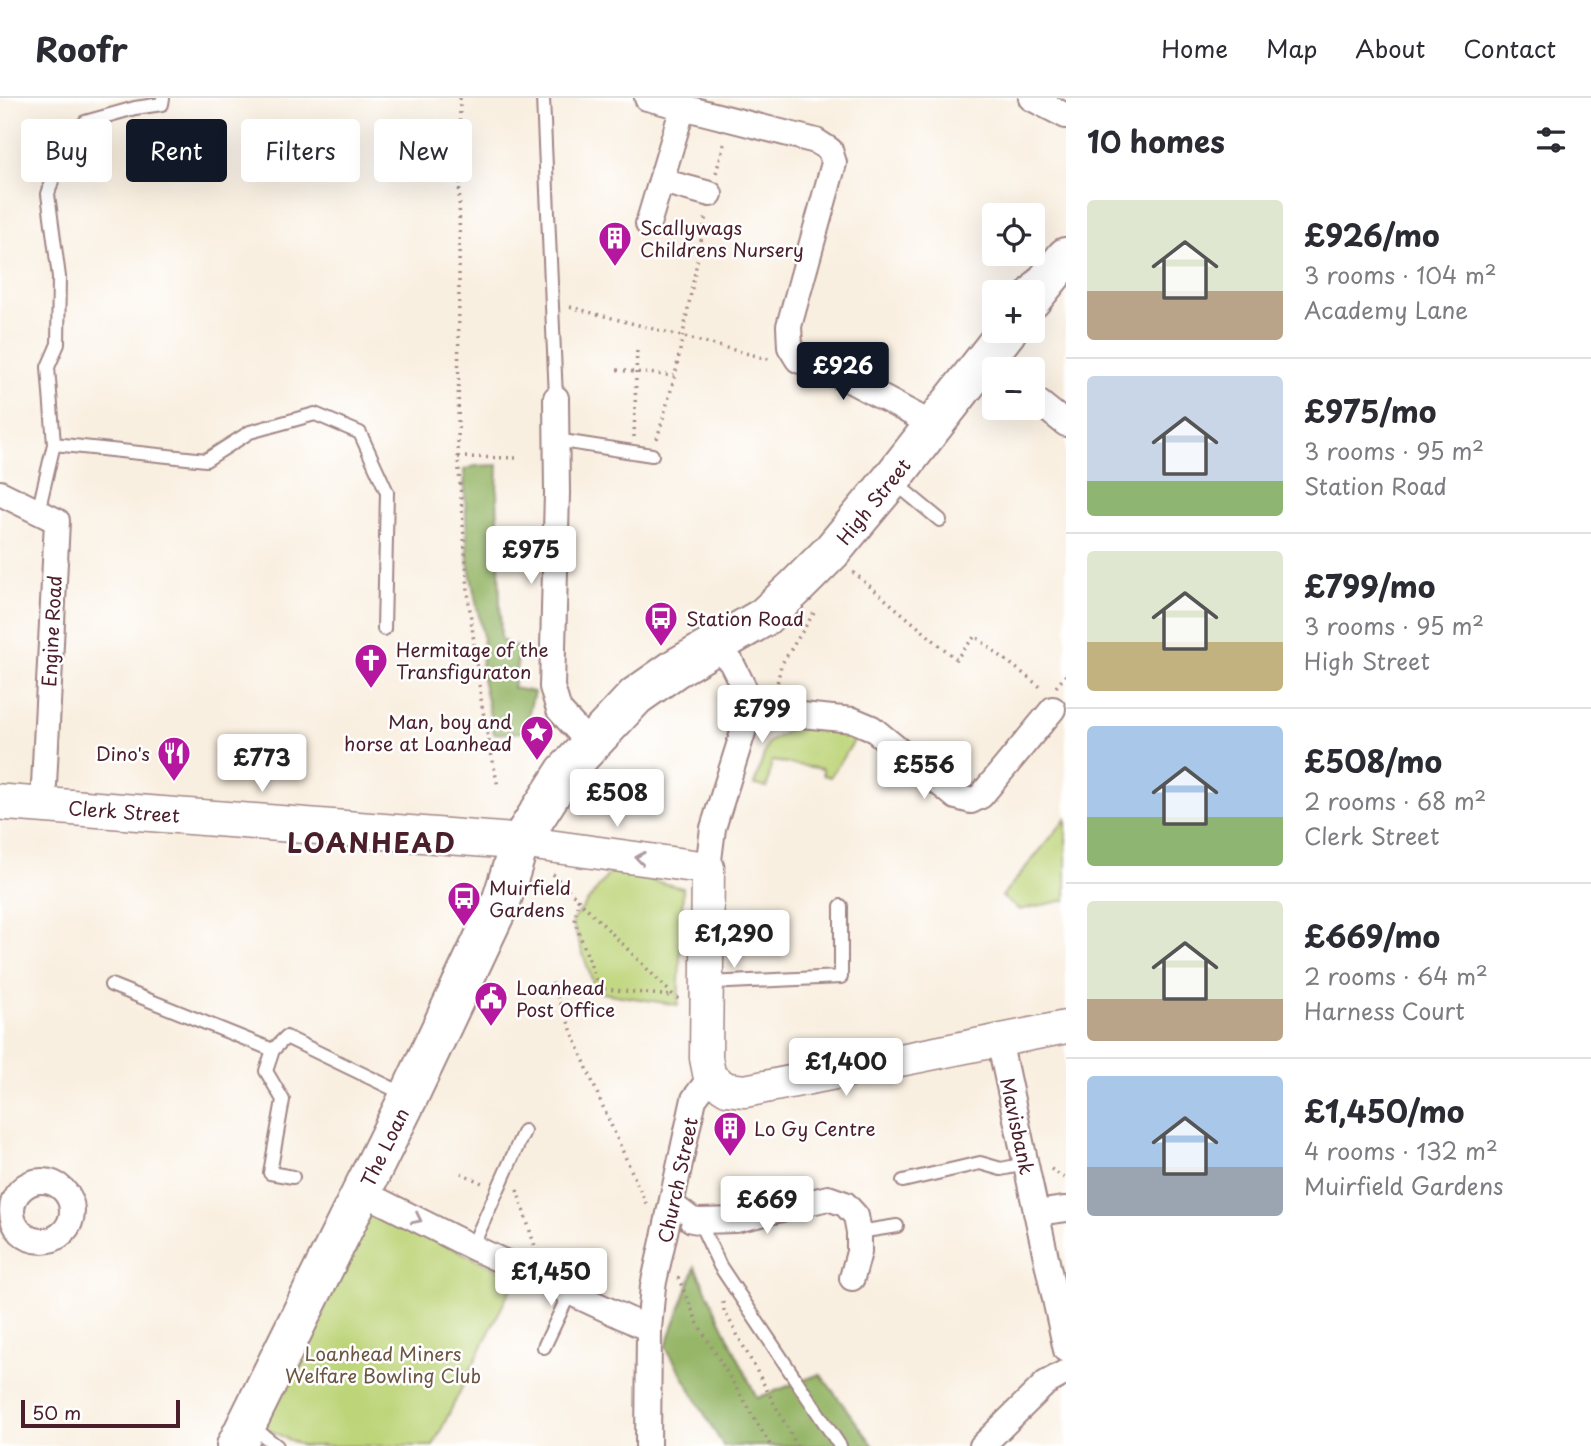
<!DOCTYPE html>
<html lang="en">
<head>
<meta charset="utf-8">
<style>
	:root { --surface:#fff; --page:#f2f2f3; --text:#2b2b33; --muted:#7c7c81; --line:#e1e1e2; --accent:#111827 }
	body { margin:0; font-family:"Playpen Sans",sans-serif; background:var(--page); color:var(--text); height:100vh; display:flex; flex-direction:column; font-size:26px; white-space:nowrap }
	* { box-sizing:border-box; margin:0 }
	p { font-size:23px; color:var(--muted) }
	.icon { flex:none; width:38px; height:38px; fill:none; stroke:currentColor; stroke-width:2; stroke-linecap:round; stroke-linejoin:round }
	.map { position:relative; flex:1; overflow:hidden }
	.drawer { display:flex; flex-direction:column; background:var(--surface); width:525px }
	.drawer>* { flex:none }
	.banner { position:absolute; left:21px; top:21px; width:665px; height:63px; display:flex; gap:14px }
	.controls { position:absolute; left:982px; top:105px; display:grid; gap:14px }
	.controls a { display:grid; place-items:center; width:63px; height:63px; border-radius:7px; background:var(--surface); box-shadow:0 7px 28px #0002; font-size:35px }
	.scale { position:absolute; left:21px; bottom:18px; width:159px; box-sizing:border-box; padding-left:7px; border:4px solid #4a1f2b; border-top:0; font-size:19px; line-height:24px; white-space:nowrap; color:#4a1f2b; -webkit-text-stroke:5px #fff; paint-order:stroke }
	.price { position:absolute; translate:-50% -60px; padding:0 16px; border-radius:7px; background:#fff; color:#222; font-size:23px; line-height:46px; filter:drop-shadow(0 2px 4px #0008) }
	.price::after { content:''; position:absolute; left:50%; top:42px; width:21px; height:16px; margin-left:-10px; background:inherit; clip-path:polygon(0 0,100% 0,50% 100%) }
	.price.on { background:var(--accent); color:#fff }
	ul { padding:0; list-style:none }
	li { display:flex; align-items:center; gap:21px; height:175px; padding:0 21px }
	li+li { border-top:2px solid var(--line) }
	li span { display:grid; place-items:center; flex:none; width:196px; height:140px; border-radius:7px; color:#555 }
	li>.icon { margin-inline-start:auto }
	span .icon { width:84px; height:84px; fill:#fffc; stroke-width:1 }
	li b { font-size:30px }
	h2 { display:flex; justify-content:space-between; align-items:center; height:84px; padding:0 21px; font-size:30px }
	.chip { padding:0 24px; border-radius:7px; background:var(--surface); box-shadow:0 7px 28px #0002; font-size:24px; line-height:63px }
	.chip.on { background:var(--accent); color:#fff }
	header { display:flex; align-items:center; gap:42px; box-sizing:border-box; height:98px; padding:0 35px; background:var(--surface); border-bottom:2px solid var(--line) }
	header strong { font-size:33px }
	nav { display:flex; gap:38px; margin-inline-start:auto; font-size:24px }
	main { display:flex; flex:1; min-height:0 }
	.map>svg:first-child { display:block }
</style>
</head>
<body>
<header>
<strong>Roofr</strong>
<nav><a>Home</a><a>Map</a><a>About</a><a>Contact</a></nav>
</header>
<main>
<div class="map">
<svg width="1066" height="1348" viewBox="0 0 1066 1348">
	<rect width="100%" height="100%" fill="#fff"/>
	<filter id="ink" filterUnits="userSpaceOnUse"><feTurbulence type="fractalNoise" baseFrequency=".0143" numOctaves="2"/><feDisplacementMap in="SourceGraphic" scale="14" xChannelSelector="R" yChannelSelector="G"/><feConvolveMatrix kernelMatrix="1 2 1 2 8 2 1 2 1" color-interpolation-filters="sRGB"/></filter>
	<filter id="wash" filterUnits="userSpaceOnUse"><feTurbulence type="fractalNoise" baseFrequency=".00686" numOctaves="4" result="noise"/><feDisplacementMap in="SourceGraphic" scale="28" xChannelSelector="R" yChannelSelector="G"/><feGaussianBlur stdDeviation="1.57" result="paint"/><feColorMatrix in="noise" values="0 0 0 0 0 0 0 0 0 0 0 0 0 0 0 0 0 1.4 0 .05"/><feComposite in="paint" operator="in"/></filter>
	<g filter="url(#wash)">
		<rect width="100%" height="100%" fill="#f9efe0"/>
		<path fill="#bdd478" stroke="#847a52" stroke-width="2" d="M800,625L856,640L830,679L823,677V671L772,663L767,689L754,687L768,645Z
			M1066,721V802L1019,812L1002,798Z
			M611,773L683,790L678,907L596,894L572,824Z
			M372,1111L516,1180L433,1348H302L261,1328Z"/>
		<path fill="#96b668" stroke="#706a4a" stroke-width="2" d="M498,367L497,393L501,541L510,548L520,549L513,590L534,594L524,634L494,636L481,575L483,538L468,464L464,372L475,368Z
			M695,1169L757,1300L820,1276L874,1348H723L666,1249Z"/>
	</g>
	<g filter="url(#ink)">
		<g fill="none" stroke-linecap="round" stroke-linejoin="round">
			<defs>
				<path id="service" d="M543,0L556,300
					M556,342L652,357
					M54,346L206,362L250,334L315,316L360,335L387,394L384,531
					M894,384L940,422
					M38,414L54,346L48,269L58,246L59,179L48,96L60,57L85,24L135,10L162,6L163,0
					M708,885L841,879V808
					M111,887L273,952
					M293,1079L270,1075L283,1002L266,973L273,952L286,939L406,997
					M903,1083L980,1065L1001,1071L1026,1066
					M699,1123L720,1168L840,1348
					M859,1134L897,1128
					M472,1149L524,1033
					M544,1249L570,1194
					M250,1327L277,1348"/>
				<path id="minor" d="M647,0L816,43L830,52L834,65L789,228L790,249L798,262L849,282L915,317L931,328
					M1031,0L1066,18
					M661,83L710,96
					M648,126L683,9
					M1032,299L1066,326
					M556,300L557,395L552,589L559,612L590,646
					M0,395L57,423L43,707
					M750,612L853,622L872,630L956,699L971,703L981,698L1053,611
					M708,770L713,730L750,612L744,590L731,564L715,548
					M999,942L1066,1252
					M12 1113a30 30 0 1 1 60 0a30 30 0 1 1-60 0Z
					M362,1094L472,1149L649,1231
					M671,1106L692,1122L699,1123L736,1122L828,1100L845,1106L856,1118L859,1134V1154L852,1180
					M1036,1115L1066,1111
					M668,1120L694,1001L710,980
					M648,1348L649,1231L653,1188
					M982,1348L1046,1285L1066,1274"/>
				<path id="tertiary" d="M520,744L708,770L706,960L710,980L727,991L745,993L1066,929"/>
				<path id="secondary" d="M0,704L520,744"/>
				<path id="primary" d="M1032,201L1066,159
					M236,1348L409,998L502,801L520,744L565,674L636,598L676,570L764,519L794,491L831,454L891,382L1007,233"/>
			</defs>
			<use href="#service" stroke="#a28786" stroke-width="16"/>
			<use href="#minor" stroke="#a28786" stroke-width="28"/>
			<use href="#tertiary" stroke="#a28786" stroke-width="35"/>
			<use href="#secondary" stroke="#a28786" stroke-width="38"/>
			<use href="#primary" stroke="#a28786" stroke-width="42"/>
			<path stroke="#a28786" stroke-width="3.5" stroke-dasharray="2 5" stroke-linecap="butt" d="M460,0L458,359L469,505L482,608L498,689
				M716,75L725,42
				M570,209L772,262
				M617,272L675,278
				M634,339L637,250
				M657,341L675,278L706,117
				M458,359L517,360
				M853,474L956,561L975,538L1043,591
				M1056,589L1066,577
				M776,591L781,567L814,515
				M553,776L675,899L682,902
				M578,800L575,824L597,884L605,891L672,898
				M552,885L600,1002L647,1108
				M1051,1071L1066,1081
				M461,1075L482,1085
				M517,1092L537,1155
				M678,1179L698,1226L771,1348
				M723,1204L724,1212L797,1348"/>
			<use href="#service" stroke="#fff" stroke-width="12"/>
			<use href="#minor" stroke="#fff" stroke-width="24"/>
			<use href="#tertiary" stroke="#fff" stroke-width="32"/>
			<use href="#secondary" stroke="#fff" stroke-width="35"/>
			<use href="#primary" stroke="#fff" stroke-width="38"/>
			<defs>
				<path id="minor-bridge" d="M653,1188L668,1121"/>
			</defs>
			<use href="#minor-bridge" stroke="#a28786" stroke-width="28" stroke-linecap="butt"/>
			<use href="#minor-bridge" stroke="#fff" stroke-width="24"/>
		</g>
		<defs><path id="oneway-chevron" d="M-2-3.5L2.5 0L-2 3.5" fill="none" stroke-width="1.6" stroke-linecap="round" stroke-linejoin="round" transform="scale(1.75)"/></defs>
		<g stroke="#ae9aa0">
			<use href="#oneway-chevron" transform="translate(640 760) rotate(-172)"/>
			<use href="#oneway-chevron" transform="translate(417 1121) rotate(26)"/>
		</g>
	</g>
	<defs>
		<symbol id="building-pin" viewBox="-11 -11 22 30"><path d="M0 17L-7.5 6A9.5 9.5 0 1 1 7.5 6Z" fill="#b5179e" stroke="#fff"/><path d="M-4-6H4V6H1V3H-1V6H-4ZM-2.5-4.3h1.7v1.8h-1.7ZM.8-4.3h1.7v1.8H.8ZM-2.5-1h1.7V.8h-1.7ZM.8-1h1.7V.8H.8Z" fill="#fff"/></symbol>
		<symbol id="bus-pin" viewBox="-11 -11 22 30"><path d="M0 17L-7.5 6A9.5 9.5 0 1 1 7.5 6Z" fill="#b5179e" stroke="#fff"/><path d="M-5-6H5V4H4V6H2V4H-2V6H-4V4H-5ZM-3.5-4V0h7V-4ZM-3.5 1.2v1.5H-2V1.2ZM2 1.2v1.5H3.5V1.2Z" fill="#fff"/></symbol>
		<symbol id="church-pin" viewBox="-11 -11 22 30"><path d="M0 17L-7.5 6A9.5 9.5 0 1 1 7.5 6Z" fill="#b5179e" stroke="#fff"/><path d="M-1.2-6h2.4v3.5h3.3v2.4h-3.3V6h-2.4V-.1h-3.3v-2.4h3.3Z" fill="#fff"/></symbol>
		<symbol id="sight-pin" viewBox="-11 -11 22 30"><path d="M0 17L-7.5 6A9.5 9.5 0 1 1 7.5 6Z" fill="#b5179e" stroke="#fff"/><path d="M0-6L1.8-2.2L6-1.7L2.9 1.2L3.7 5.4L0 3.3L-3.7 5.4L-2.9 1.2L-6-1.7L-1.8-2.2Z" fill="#fff"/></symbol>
		<symbol id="restaurant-pin" viewBox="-11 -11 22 30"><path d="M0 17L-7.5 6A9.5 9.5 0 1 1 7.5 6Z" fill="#b5179e" stroke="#fff"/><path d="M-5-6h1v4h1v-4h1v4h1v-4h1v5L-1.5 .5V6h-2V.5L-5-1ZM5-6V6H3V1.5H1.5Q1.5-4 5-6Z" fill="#fff"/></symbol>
		<symbol id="civic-pin" viewBox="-11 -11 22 30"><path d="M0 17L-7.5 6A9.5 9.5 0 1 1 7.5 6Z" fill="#b5179e" stroke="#fff"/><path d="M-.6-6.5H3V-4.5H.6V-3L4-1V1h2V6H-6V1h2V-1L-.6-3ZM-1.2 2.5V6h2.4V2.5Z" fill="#fff"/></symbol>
	</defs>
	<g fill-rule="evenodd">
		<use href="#building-pin" x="596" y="121" width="38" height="52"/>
		<use href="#bus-pin" x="642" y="501" width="38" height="52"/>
		<use href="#church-pin" x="352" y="543" width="38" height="52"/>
		<use href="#sight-pin" x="518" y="615" width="38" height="52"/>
		<use href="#restaurant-pin" x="155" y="636" width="38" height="52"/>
		<use href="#bus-pin" x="445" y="781" width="38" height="52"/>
		<use href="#civic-pin" x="472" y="881" width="38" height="52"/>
		<use href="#building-pin" x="711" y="1011" width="38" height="52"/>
	</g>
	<g text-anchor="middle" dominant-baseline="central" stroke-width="5" stroke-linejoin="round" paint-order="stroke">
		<g font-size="19" fill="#4a1f2b" stroke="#fff" text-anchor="start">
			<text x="640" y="129">Scallywags<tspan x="640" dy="22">Childrens Nursery</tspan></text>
			<text x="686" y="520">Station Road</text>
			<text x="396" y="551">Hermitage of the<tspan x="396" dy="22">Transfiguraton</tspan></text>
			<text x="512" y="623" text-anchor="end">Man, boy and<tspan x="512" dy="22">horse at Loanhead</tspan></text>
			<text x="150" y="655" text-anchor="end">Dino's</text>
			<text x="489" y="789">Muirfield<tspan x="489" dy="22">Gardens</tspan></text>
			<text x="516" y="889">Loanhead<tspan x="516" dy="22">Post Office</tspan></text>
			<text x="754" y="1030">Lo Gy Centre</text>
		</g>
		<g font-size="19" fill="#4a1f2b" stroke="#fff">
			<text transform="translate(873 403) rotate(-51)">High Street</text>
			<text transform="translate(51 533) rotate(-87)">Engine Road</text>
			<text transform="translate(124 713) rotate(4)">Clerk Street</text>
			<text transform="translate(1018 1028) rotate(78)">Mavisbank</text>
			<text transform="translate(384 1049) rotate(-64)">The Loan</text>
			<text transform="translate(677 1082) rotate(-78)">Church Street</text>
		</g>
		<g font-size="19" fill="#6c5542" stroke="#fff">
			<text x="383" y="1255">Loanhead Miners<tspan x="383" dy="22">Welfare Bowling Club</tspan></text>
		</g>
		<g font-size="26" font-weight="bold" letter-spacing="2" fill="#4a1f2b" stroke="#fff">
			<text x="372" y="744">LOANHEAD</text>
		</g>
	</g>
</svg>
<div class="controls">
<a><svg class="icon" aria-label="locate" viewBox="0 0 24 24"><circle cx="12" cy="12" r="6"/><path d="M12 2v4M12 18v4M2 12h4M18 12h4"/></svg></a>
<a>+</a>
<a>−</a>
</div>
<div class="scale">50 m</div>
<b class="price on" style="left:843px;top:304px">£926</b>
<b class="price" style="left:531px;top:488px">£975</b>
<b class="price" style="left:762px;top:647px">£799</b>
<b class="price" style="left:262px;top:696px">£773</b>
<b class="price" style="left:924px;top:703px">£556</b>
<b class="price" style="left:617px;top:731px">£508</b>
<b class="price" style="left:734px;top:872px">£1,290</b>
<b class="price" style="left:846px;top:1000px">£1,400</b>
<b class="price" style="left:767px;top:1138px">£669</b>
<b class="price" style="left:551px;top:1210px">£1,450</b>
<div class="banner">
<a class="chip">Buy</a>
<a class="chip on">Rent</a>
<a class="chip">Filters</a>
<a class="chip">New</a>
</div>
</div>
<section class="drawer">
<h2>10 homes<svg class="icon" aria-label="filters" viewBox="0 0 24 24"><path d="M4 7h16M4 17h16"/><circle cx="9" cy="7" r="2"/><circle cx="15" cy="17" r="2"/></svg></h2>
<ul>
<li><span style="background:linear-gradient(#dfe7d0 65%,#b9a48a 0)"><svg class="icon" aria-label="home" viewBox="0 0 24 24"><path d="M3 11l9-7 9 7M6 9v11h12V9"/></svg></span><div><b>£926/mo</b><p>3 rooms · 104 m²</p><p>Academy Lane</p></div></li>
<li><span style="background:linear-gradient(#c9d6e8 75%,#8fb573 0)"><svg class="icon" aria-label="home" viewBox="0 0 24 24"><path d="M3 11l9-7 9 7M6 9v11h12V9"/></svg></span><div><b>£975/mo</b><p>3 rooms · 95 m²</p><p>Station Road</p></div></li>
<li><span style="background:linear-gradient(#dfe7d0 65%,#c2b280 0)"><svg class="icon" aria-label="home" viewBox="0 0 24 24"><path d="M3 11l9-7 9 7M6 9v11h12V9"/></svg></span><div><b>£799/mo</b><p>3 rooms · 95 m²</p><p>High Street</p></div></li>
<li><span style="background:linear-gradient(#a9c7e8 65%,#8fb573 0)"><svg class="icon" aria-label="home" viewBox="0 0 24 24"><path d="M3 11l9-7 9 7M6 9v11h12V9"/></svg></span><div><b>£508/mo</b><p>2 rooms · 68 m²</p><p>Clerk Street</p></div></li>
<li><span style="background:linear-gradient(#dfe7d0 70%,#b9a48a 0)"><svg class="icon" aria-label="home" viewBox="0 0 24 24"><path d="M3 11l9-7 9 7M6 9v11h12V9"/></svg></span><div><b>£669/mo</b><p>2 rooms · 64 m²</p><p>Harness Court</p></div></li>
<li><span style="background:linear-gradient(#a9c7e8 65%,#9aa5b1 0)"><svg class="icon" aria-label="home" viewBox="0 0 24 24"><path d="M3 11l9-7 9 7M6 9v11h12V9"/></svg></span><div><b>£1,450/mo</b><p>4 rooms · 132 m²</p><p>Muirfield Gardens</p></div></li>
</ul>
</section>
</main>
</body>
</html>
